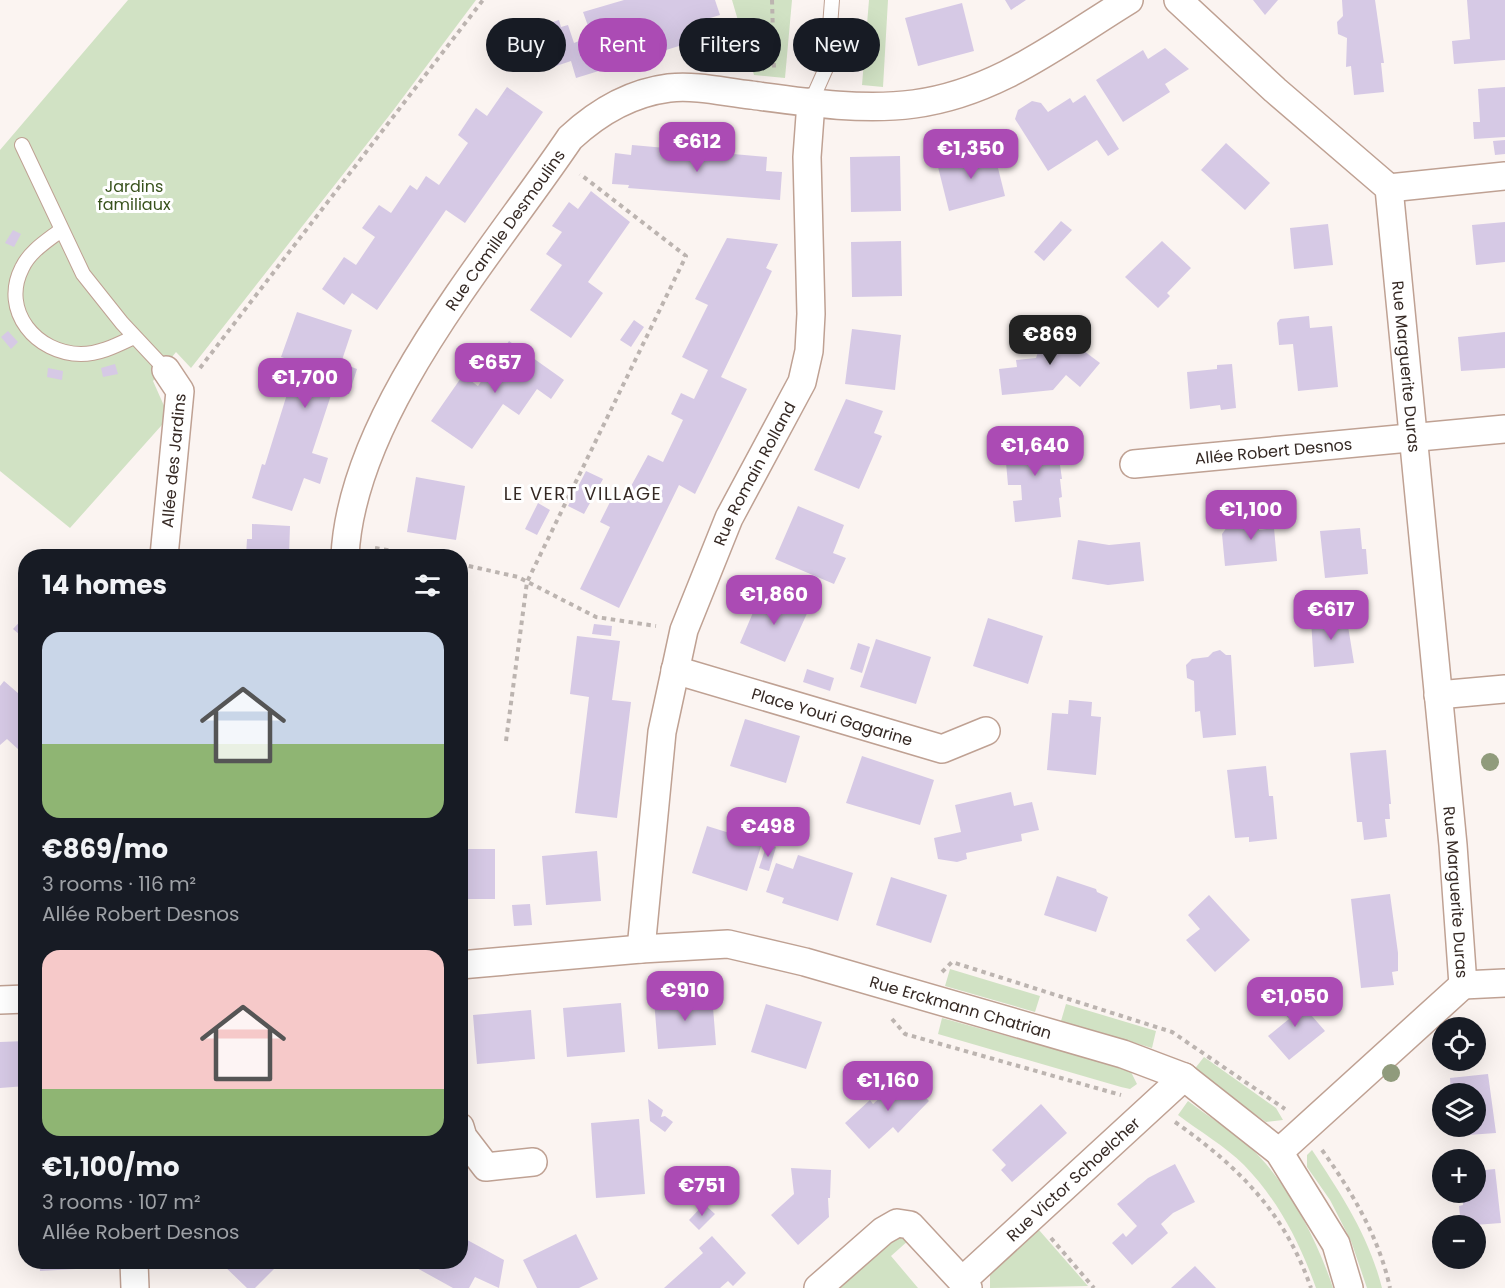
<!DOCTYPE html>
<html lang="en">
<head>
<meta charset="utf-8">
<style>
	:root { --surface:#171b24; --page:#20242c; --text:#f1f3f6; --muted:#9ea1a6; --accent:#ab4bb4 }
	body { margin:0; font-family:Poppins,sans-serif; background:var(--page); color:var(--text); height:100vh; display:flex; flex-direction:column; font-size:22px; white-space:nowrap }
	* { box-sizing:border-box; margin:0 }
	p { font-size:20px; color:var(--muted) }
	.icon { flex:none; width:33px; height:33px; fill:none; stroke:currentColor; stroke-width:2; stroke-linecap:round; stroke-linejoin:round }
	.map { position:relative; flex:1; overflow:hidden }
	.panel { position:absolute; left:18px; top:549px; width:450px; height:720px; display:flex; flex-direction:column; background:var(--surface); border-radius:24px; box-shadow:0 6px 24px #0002 }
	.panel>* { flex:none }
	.banner { position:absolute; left:486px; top:18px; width:570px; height:54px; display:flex; gap:12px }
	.fabs { position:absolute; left:1432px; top:1017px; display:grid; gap:12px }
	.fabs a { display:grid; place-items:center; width:54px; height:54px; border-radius:50%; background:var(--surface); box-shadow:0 6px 24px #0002; font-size:30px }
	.price { position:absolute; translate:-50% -51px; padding:0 14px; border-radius:12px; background:var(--accent); color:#fff; font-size:20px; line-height:39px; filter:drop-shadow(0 2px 3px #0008) }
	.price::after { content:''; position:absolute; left:50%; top:36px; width:18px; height:14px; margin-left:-9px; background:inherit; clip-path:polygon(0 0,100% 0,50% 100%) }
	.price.current { background:#222; color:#fff }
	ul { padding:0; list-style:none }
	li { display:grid; align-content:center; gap:12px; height:318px; padding:0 24px }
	li span { display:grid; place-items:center; height:186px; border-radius:18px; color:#555 }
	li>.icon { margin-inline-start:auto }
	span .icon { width:108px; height:108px; fill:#fffc; stroke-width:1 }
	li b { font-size:26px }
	h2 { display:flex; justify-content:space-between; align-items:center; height:72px; padding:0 24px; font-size:26px }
	.pill { padding:0 21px; border-radius:27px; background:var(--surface); box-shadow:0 6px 24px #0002; font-size:21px; line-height:54px }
	.pill.current { background:var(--accent); color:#fff }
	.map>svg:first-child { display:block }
</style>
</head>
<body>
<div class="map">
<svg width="1505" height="1288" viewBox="0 0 1505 1288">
	<rect width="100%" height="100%" fill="#fbf4f1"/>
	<path fill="#d1e2c4" d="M128,0H476L392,112L191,368L176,352L153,381L169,417L70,528L0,471V150Z
		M732,0H792L785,78L754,75Z
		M869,0H888L883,87L862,85Z
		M950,969L1040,996L1035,1012L945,986Z
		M1066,1004L1156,1031L1152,1048L1061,1021Z
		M942,1018L1130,1070L1137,1084L1130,1089L1121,1087L938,1034Z
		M1204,1057L1276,1108L1283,1120L1266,1122L1193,1071Z
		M1188,1101C1210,1118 1236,1133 1255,1152C1290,1187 1318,1242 1333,1288H1316C1300,1243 1278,1200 1244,1165C1225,1146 1199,1131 1178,1115Z
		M1312,1150C1341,1194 1369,1236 1382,1288H1367L1351,1241L1330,1200L1307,1167V1155Z
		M1039,1230L1088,1286L990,1288V1274Z
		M899,1237L909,1240L891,1256L918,1288H838L889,1240Z"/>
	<path fill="#d6c9e5" d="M624,0H715L720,15L687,25L692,42L666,50L662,33L596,53L602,70L576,78L571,61L538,72L525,31L559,20L561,27L568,25L574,43L579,41L592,37L583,12Z
		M1005,0H1026L1011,10Z
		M1253,0H1278L1265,15Z
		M1342,0H1375L1384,63H1381L1384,92L1354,95L1351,66L1346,67L1347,38L1338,34L1337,22L1343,16Z
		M1467,0H1505V60L1454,64L1452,41L1470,39Z
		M962,3L974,51L918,66L905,18Z
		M1165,48L1189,69L1165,84L1170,92L1123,122L1096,80L1143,50L1148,59Z
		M507,87L543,112L465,223L446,210L377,310L352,293L344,305L322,289L344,257L356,265L375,237L362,228L379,205L391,213L410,185L417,190L426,176L439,185L468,143L458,135L476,108L487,116Z
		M1505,87V137L1474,139L1473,122H1480L1478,89Z
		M1085,95L1119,149L1108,156L1097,140L1048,171L1015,119L1018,110L1032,101L1041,103L1048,112L1070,98L1073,103Z
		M1505,140V154L1495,155L1493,141Z
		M1226,143L1270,183L1245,210L1201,170Z
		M632,145L767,157L766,171L782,172L780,200L628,188L629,185L612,184L615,153L631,155Z
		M993,148L1005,196L949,211L937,163Z
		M900,156L901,211L851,212L850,157Z
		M591,191L630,222L588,282L603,293L571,338L530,310L562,265L546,254L562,232L552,226L569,202L578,209Z
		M1061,221L1072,230L1044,261L1034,252Z
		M1505,222V262L1476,265L1472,225Z
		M1328,224L1333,265L1294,269L1290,228Z
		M13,230L21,234L14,247L5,243Z
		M727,238L778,244L766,268L772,271L721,377L747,389L695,494L679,485L619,608L580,589L610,527L600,522L614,494L624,499L648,455L663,462L683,420L671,414L681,393L694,399L708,370L682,357L708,305L695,299Z
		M901,241L902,296L852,297L851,242Z
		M1162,241L1191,268L1167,293L1170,296L1158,308L1125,277Z
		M297,312L352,330L341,363L357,369L349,394L333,389L312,453L328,458L320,484L304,478L292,511L252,498L262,464L265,465L297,362L281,357Z
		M1309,316L1310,328L1332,326L1338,387L1298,391L1293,344L1279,345L1277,323L1280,319Z
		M634,320L644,327L631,347L620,340Z
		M1062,325L1089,347L1084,351L1100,363L1080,387L1066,375L1053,390L1002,395L999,369L1017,367L1016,360L1036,358L1039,349L1044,342H1049Z
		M852,329L901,335L895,390L845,384Z
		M8,331L18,342L11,349L1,337Z
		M1505,332V368L1461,371L1458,337Z
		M509,341L564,380L551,399L537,389L519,415L503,404L472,449L431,421L463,375L478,386Z
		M115,364L118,374L103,377L101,368Z
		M1232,364L1236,408L1221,410L1220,405L1190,409L1187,372L1217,369V365Z
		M48,368L63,371L62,380L47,377Z
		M846,399L883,411L874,433L882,436L859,489L814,470Z
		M1041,436L1056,437L1062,479H1060L1062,497L1059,498L1061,517L1015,522L1013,501L1022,500L1021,485H1008L1004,440Z
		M586,471L603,479L584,514L568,506Z
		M416,477L465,486L456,540L407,532Z
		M1269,500L1272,523L1259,524V530L1274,528L1277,561L1225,566L1222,534L1227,527L1258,524L1256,501Z
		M538,503L550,510L537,535L525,529Z
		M798,506L844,525L833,553L846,558L834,584L775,559Z
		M252,524L290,526L289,556H246L247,539H252Z
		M1360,528L1362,549H1366L1368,574L1325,578L1320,531Z
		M1078,540L1109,545L1140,542L1144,581L1108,585L1072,579Z
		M763,589L809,609L785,662L740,643Z
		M1346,614L1354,663L1314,667L1311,620Z
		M26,615V640L13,629Z
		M988,618L1043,636L1028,684L973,666Z
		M594,624L612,626L611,636L592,634Z
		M577,636L620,641L612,700L631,702L617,818L575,813L589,697L570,694Z
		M876,639L931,657L916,704L860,687Z
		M858,643L870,647L862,673L850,669Z
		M1220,650L1226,655H1231L1236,735L1203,738L1200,711L1195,712L1194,681L1187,678L1186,665L1192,659L1208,657L1213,652Z
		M807,669L834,678L830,691L803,682Z
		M4,681L26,700V744L19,750L7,739L0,745V686Z
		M1069,700L1092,702L1091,716L1101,717L1096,775L1047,770L1052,713L1068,714Z
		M745,719L800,736L786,783L730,766Z
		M460,733H465L466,796H460Z
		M1386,750L1391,804H1389L1390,819H1385L1387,837L1364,840L1362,822H1357L1350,753Z
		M862,756L934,780L920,825L846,803Z
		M1266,766L1269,796H1273L1277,839L1249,842V837L1235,838L1227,770Z
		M1011,792L1014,806L1032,802L1039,830L1021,834L1022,841L966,853L967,859L957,862L938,859L934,838L961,832L955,805Z
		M766,819L780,824L776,839L761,834Z
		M707,826L762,843L747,891L692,873Z
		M767,844L776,847L769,871L759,868Z
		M460,849H495V899H460Z
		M597,851L601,901L546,905L542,856Z
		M798,855L853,873L838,921L782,903L784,898L766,892L776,863L793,869Z
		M1057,876L1096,889L1097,892L1108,897L1096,932L1044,915Z
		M891,877L947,895L931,943L876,925Z
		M1390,894L1398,953V971L1392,972L1394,985L1361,988L1351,899Z
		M1209,895L1250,940L1215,972L1186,940L1200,929L1188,915Z
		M530,904L532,925L514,926L512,905Z
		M1292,993L1325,1031L1289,1060L1268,1036L1289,1019L1278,1006Z
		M712,995L716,1045L658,1049L654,1000Z
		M621,1003L625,1052L567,1057L563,1008Z
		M766,1004L822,1022L806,1069L751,1052Z
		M531,1010L535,1059L477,1064L473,1015Z
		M26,1041V1086L0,1088V1042Z
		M1488,1074L1496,1133L1454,1136L1453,1126H1476V1094H1451L1450,1078Z
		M905,1075L929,1101L898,1133L893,1127L869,1149L845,1123L870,1100L873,1104Z
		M648,1099L663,1110L661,1117L665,1116L673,1122L665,1132L650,1121Z
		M1041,1104L1067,1133L1012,1182L1001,1170L1006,1165L992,1150Z
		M639,1119L645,1194L596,1198L591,1123Z
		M1175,1164L1195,1202L1173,1213L1161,1224L1168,1233L1132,1265L1112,1243L1123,1233L1126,1237L1137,1226L1117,1204L1148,1178Z
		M791,1168L831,1170L830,1198H828L829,1217L798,1245L771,1215L794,1194Z
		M1495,1169L1501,1223L1461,1226L1459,1206L1463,1205L1462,1192H1476V1171Z
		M704,1204L715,1214L699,1230L689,1220Z
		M576,1234L598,1279L579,1288H537L523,1260Z
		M460,1236L504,1260L499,1288L475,1277L469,1288H453L415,1267L418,1262H460Z
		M712,1236L746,1273L733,1286L728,1281L720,1288H664L703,1253L699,1248Z
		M39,1262H75L76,1269L40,1271Z
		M220,1262H276L279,1264L255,1288H247Z
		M1195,1266L1216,1288H1171Z"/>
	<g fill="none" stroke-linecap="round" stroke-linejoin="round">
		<defs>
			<path id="service" d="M811,102L827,66L832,0
				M22,145L83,274L122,323L166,370
				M61,230C47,241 30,251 22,268C0,311 37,354 81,354C100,354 117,345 134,337"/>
			<g id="minor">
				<path id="s1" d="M1178,0L1275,90L1389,188L1453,845L1463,985L1279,1152"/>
				<path d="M1389,188L1505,176"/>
				<path id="s2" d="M1134,464L1505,429"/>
				<path id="s3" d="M164,556L180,391L166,370"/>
				<path id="s4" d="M345,556C352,412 491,255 570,138C598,112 630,93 669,88C696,85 724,92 751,95C803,102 861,111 914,104C997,93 1059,43 1129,0"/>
				<path id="s5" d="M675,670L942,749L986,731"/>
				<path d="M1438,695L1505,689"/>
				<path id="s6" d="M641,949L662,732L684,630L729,518L802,382L809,351L811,314L807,157L811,102"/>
				<path id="s7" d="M460,965L641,949L728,944L805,962L1123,1054L1184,1077L1279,1152L1336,1244L1349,1288"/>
				<path d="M1463,985L1505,983"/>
				<path d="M0,1000L26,999"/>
				<path d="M460,1127L463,1137L486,1167L533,1162"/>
				<path d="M134,1262L135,1288"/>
				<path d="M818,1288L883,1231L897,1223L910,1225L962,1281"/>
				<path id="s8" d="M968,1288L962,1281L1184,1077"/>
			</g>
		</defs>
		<use href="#service" stroke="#bfa193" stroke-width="16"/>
		<use href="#minor" stroke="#bfa193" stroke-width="30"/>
		<path stroke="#bcb4b0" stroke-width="4" stroke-dasharray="4.5 4.5" stroke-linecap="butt" d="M772,0L774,70
			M200,368L483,0
			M375,548L421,556
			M460,564L518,577L596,617L656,626
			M506,741L527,582L686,256L580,174
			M942,972L952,962L1172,1032L1285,1109
			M892,1019L905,1034L1121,1095
			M1175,1122C1239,1167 1285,1213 1311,1288
			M1322,1150C1352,1192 1379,1237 1390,1288
			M1051,1238L1094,1288"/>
		<use href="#service" stroke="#fff" stroke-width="14"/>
		<use href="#minor" stroke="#fff" stroke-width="27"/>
	</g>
	<g fill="#909b7c">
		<circle cx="1490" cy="762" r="9"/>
		<circle cx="1391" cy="1073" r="9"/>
	</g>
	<g text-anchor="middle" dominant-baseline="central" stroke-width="6" stroke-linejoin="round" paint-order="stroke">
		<g font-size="16" fill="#38521c" stroke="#fff">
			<text x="134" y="186">Jardins<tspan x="134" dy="18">familiaux</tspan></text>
		</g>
		<g font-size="16" fill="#352924" stroke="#fff">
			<text stroke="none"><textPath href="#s4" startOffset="368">Rue Camille Desmoulins</textPath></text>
			<text stroke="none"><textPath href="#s1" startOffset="462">Rue Marguerite Duras</textPath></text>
			<text stroke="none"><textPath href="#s2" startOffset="140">Allée Robert Desnos</textPath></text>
			<text stroke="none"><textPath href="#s3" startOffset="96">Allée des Jardins</textPath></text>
			<text stroke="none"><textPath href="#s6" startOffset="494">Rue Romain Rolland</textPath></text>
			<text stroke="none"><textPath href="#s5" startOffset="164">Place Youri Gagarine</textPath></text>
			<text stroke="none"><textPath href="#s1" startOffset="990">Rue Marguerite Duras</textPath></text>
			<text stroke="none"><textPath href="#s7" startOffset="510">Rue Erckmann Chatrian</textPath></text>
			<text stroke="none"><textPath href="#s8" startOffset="160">Rue Victor Schoelcher</textPath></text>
		</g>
		<g font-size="18" letter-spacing="1.5" fill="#352924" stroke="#fff">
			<text x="583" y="493">LE VERT VILLAGE</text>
		</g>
	</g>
</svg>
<div class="fabs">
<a><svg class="icon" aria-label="locate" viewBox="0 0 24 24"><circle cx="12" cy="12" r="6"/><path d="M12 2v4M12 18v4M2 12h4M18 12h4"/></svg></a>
<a><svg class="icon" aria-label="layers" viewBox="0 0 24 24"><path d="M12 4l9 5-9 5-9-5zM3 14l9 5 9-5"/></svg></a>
<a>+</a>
<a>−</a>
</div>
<b class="price" style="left:697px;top:173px">€612</b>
<b class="price" style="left:971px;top:180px">€1,350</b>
<b class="price current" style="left:1050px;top:366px">€869</b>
<b class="price" style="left:495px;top:394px">€657</b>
<b class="price" style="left:305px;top:409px">€1,700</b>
<b class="price" style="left:1035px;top:477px">€1,640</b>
<b class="price" style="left:1251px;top:541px">€1,100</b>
<b class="price" style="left:774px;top:626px">€1,860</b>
<b class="price" style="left:1331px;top:641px">€617</b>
<b class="price" style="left:768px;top:858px">€498</b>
<b class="price" style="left:685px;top:1022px">€910</b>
<b class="price" style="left:1295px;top:1028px">€1,050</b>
<b class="price" style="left:888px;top:1112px">€1,160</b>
<b class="price" style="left:702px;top:1217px">€751</b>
<div class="banner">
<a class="pill">Buy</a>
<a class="pill current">Rent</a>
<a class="pill">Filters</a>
<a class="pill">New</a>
</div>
<section class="panel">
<h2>14 homes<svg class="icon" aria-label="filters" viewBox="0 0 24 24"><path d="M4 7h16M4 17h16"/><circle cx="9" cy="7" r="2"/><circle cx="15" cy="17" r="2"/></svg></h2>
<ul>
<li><span style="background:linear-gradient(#c9d6e8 60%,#8fb573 0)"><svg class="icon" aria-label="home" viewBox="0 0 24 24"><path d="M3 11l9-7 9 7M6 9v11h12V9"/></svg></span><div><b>€869/mo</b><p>3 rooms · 116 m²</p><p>Allée Robert Desnos</p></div></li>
<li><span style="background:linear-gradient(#f6c9c9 75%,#8fb573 0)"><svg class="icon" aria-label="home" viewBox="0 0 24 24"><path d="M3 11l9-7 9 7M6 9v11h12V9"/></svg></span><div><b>€1,100/mo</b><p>3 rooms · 107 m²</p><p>Allée Robert Desnos</p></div></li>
</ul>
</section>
</div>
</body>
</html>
